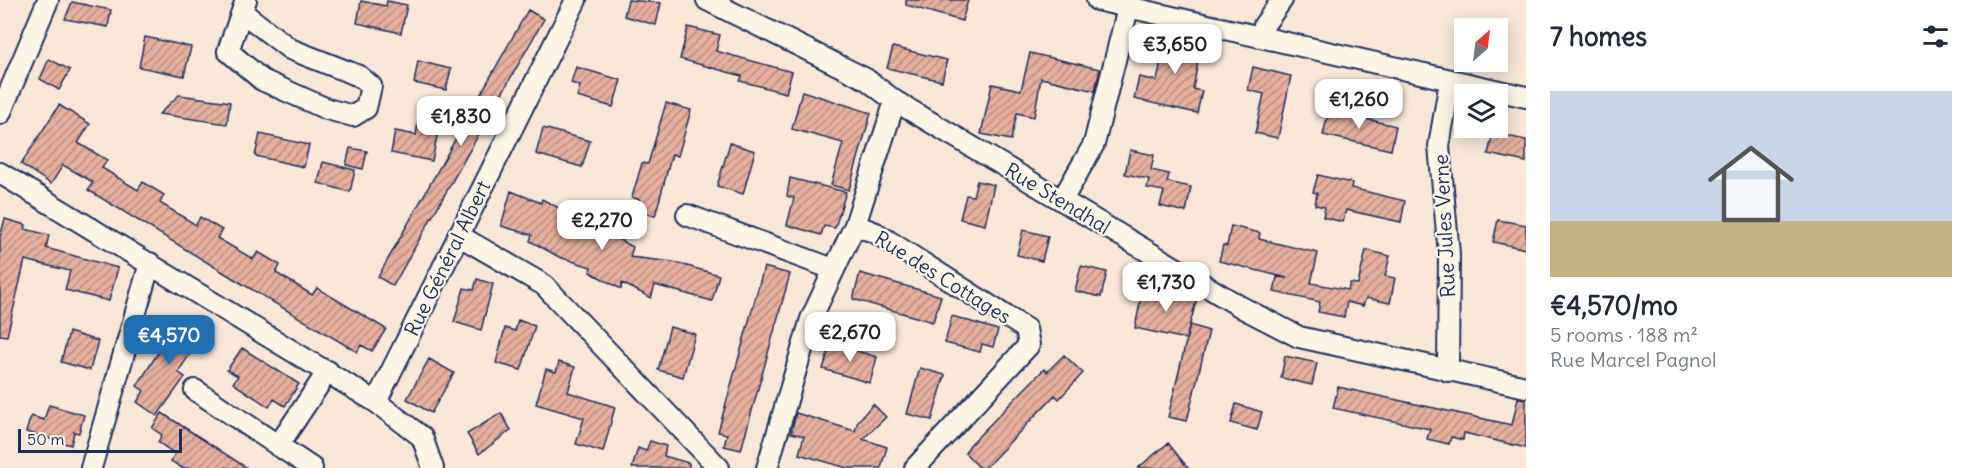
<!DOCTYPE html>
<html lang="en">
<head>
<meta charset="utf-8">
<style>
	:root { --surface:#fff; --page:#f6f6f7; --text:#1f2937; --muted:#747a83; --accent:#1f6fb2 }
	body { margin:0; font-family:Delius,sans-serif; background:var(--page); color:var(--text); height:100vh; display:flex; flex-direction:column; font-size:22px; white-space:nowrap }
	* { box-sizing:border-box; margin:0 }
	p { font-size:20px; color:var(--muted) }
	.icon { flex:none; width:33px; height:33px; fill:none; stroke:currentColor; stroke-width:2; stroke-linecap:round; stroke-linejoin:round }
	.map { position:relative; flex:1; overflow:hidden }
	.drawer { display:flex; flex-direction:column; background:var(--surface); width:450px }
	.drawer>* { flex:none }
	.needle { width:39px; rotate:28deg }
	.fabs { position:absolute; left:1454px; top:18px; display:grid; gap:12px }
	.fabs a { display:grid; place-items:center; width:54px; height:54px; border-radius:0px; background:var(--surface); box-shadow:0 3px 15px #0003; font-size:30px }
	.scale { position:absolute; left:18px; bottom:15px; width:164px; box-sizing:border-box; padding-left:6px; border:3px solid #1b2f5e; border-top:0; font-size:16px; line-height:21px; white-space:nowrap; color:#1b2f5e; -webkit-text-stroke:4px #fcf5e5; paint-order:stroke }
	.price { position:absolute; translate:-50% -51px; padding:0 14px; border-radius:12px; background:#fff; color:#222; font-size:20px; line-height:39px; filter:drop-shadow(0 2px 3px #0008) }
	.price::after { content:''; position:absolute; left:50%; top:36px; width:18px; height:14px; margin-left:-9px; background:inherit; clip-path:polygon(0 0,100% 0,50% 100%) }
	.price.on { background:var(--accent); color:#fff }
	ul { padding:0; list-style:none }
	li { display:grid; align-content:center; gap:12px; height:318px; padding:0 24px }
	li span { display:grid; place-items:center; height:186px; border-radius:0px; color:#555 }
	li>.icon { margin-inline-start:auto }
	span .icon { width:108px; height:108px; fill:#fffc; stroke-width:1 }
	li b { font-size:26px }
	h2 { display:flex; justify-content:space-between; align-items:center; height:72px; padding:0 24px; font-size:26px }
	main { display:flex; flex:1; min-height:0 }
	.map>svg:first-child { display:block }
</style>
</head>
<body>
<main>
<div class="map">
<svg width="1526" height="468" viewBox="0 0 1526 468">
	<defs>
		<pattern id="building-hatch" width="6" height="6" patternUnits="userSpaceOnUse" patternTransform="scale(1.5)"><rect width="6" height="6" fill="#e7af9e"/><path d="M-1 1l2-2M0 6l6-6M5 7l2-2" fill="none" stroke="#ba8f84"/></pattern>
	</defs>
	<rect width="100%" height="100%" fill="#f8e7d7"/>
	<filter id="ink" filterUnits="userSpaceOnUse"><feTurbulence type="fractalNoise" baseFrequency=".0167" numOctaves="2"/><feDisplacementMap in="SourceGraphic" scale="12" xChannelSelector="R" yChannelSelector="G"/><feConvolveMatrix kernelMatrix="1 2 1 2 8 2 1 2 1" color-interpolation-filters="sRGB"/></filter>
	<g filter="url(#ink)">
		<path fill="url(#building-hatch)" stroke="#1b2f5e" stroke-width="1.5" d="M628,0L661,3L656,25L624,16Z
			M906,0H968L962,21L906,5Z
			M361,1L386,6L387,1L407,5L401,33L357,23Z
			M72,2L111,10L108,27L65,19Z
			M528,10L544,19L393,286L378,277Z
			M688,27L720,35L716,51L792,72L786,93L740,81L742,76L680,59Z
			M1167,31L1202,39L1193,89L1202,91L1197,113L1134,99L1139,77L1157,81Z
			M145,37L191,47L184,76L139,67Z
			M893,47L947,60L942,81L887,68Z
			M1030,53L1100,69L1095,91L1041,78L1034,117L1017,113L1011,140L981,134L992,84L1021,90Z
			M49,59L70,70L59,90L40,79Z
			M418,61L451,69L446,90L414,83Z
			M576,67L621,80L613,107L577,97L580,86L571,83Z
			M1253,67L1291,76L1278,138L1255,133L1264,94L1248,90Z
			M802,91L871,113L849,190L831,185L843,143L792,129Z
			M179,95L230,102L227,124L159,114Z
			M666,103L691,110L678,156L672,154L655,216L637,211L640,200L632,197L642,163L648,164Z
			M59,105L90,124L78,143L107,160L102,168L138,190L143,182L164,195L160,203L196,225L200,217L222,230L217,238L253,259L258,252L280,265L276,273L293,283L312,295L317,288L386,329L372,351L361,345L357,352L241,283L88,190L93,182L63,165L51,184L21,164Z
			M1329,110L1396,126L1391,150L1323,135Z
			M418,122L439,126L432,161L391,153L395,131L416,135Z
			M543,128L590,141L582,167L536,154Z
			M1493,133L1526,140V162L1488,154Z
			M260,134L309,145L304,167L255,156Z
			M730,143L755,151L743,194L717,186Z
			M350,148L367,151L363,169L346,165Z
			M1130,150L1154,155L1151,170L1169,174L1167,182L1191,187L1186,212L1160,206L1164,191L1147,188L1149,179L1125,174Z
			M323,162L355,170L350,192L318,183Z
			M1318,175L1352,183L1351,188L1405,201L1401,222L1346,210L1343,222L1323,217L1325,207L1315,205L1317,193L1313,192Z
			M790,178L846,192L835,228L824,226L821,235L787,225L794,198L787,196Z
			M977,181L994,185L985,225L960,219L966,195L973,196Z
			M511,191L541,203L542,199L633,247L630,257L673,262L719,275L712,301L655,285L651,298L622,283L621,289L590,272L591,267L559,257L530,241L532,235L501,226Z
			M5,219L26,225L25,229L49,235L46,248L118,268L109,301L65,290L70,271L25,260L7,336L0,335V237Z
			M1498,220L1526,225V249L1493,242Z
			M1231,226L1260,233L1259,239L1318,253L1311,283L1348,290L1350,283L1358,284L1366,250L1390,256L1385,276L1395,278L1390,303L1366,298L1363,306L1347,302L1344,317L1318,312L1320,302L1274,292L1277,277L1287,278L1219,261L1223,245L1227,246Z
			M1023,230L1048,236L1042,261L1017,255Z
			M1081,266L1107,272L1101,297L1075,291Z
			M764,267L790,274L741,450L724,446L727,434L718,432Z
			M860,273L941,296L933,322L853,299Z
			M477,279L493,284L481,330L454,322L464,288L474,290Z
			M1143,287L1176,296L1178,287L1197,298L1186,339L1135,328Z
			M952,316L998,330L993,347L982,344L980,352L945,343Z
			M192,317L208,327L178,372L185,377L157,416L137,402L144,391L137,386L178,321L186,326Z
			M518,320L535,326L521,370L496,363L505,328L515,331Z
			M1190,325L1209,331L1187,421L1168,417Z
			M670,327L695,334L683,377L658,370Z
			M69,332L98,341L90,370L61,362Z
			M831,343L877,357L870,383L823,369Z
			M242,348L299,384L285,406L274,399L269,407L233,383L238,376L227,370Z
			M1064,355L1083,373L1059,399L1055,395L985,468H980L965,453L970,445L1044,369L1047,372Z
			M1285,356L1317,363L1312,385L1281,378Z
			M429,359L454,373L431,413L407,399Z
			M559,362L575,367L568,392L615,407L603,452L576,444L584,418L536,404L546,369L556,372Z
			M920,368L945,375L932,420L907,414Z
			M1338,387L1512,425L1518,398L1526,399V448L1464,433L1463,440L1451,437L1449,444L1427,439L1430,429L1333,408Z
			M873,404L886,417L863,439L887,447L881,468H847L799,454L804,436L791,433L796,413L855,431L858,421Z
			M1236,404L1262,412L1257,430L1231,423Z
			M49,405L84,415L79,433L74,432L71,445L26,432L31,416L44,420Z
			M162,413L193,433L247,468H182L171,461L175,454L158,442L162,435L152,428Z
			M501,413L511,430L479,454L467,434Z
			M650,441L666,446L664,456L689,463V468H632L638,448L646,451Z
			M1168,443L1188,468H1138Z"/>
		<g fill="none" stroke-linecap="round" stroke-linejoin="round">
			<defs>
				<path id="street" d="M707,0L866,79L895,101L1241,307L1299,337L1526,387
					M1097,0L1526,97
					M242,12L290,49L359,76L371,86L366,108L353,116L327,109L262,80L228,51L246,0
					M1262,37L1264,25L1282,0
					M0,114L48,0
					M0,173L376,402
					M1062,200L1094,144L1128,8
					M687,215L833,269
					M855,225L876,233L1026,329L1029,345L915,468
					M458,235L544,285L719,468
					M1448,371L1449,254L1439,146L1450,81
					M195,390L312,468
					M278,446L328,371
					M91,468L150,263
					M433,468L422,437L376,402L576,0
					M767,468L811,319L855,225L895,101"/>
			</defs>
			<use href="#street" stroke="#1b2f5e" stroke-width="24"/>
			<use href="#street" stroke="#fcf5e5" stroke-width="20"/>
		</g>
	</g>
	<g text-anchor="middle" dominant-baseline="central" stroke-width="4.5" stroke-linejoin="round" paint-order="stroke">
		<g font-size="20" fill="#1b2f5e" stroke="#fcf5e5">
			<text transform="translate(1058 198) rotate(31)">Rue Stendhal</text>
			<text transform="translate(1444 226) rotate(-93)">Rue Jules Verne</text>
			<text transform="translate(447 258) rotate(-64)">Rue Général Albert</text>
			<text transform="translate(943 277) rotate(32)">Rue des Cottages</text>
		</g>
	</g>
</svg>
<div class="fabs">
<a><svg class="needle" viewBox="-14 -14 28 28"><path d="M0-13l5 13h-10z" fill="#e53935"/><path d="M0 13l5-13h-10z" fill="#747a83"/></svg></a>
<a><svg class="icon" aria-label="layers" viewBox="0 0 24 24"><path d="M12 4l9 5-9 5-9-5zM3 14l9 5 9-5"/></svg></a>
</div>
<div class="scale">50 m</div>
<b class="price" style="left:1175px;top:75px">€3,650</b>
<b class="price" style="left:1359px;top:130px">€1,260</b>
<b class="price" style="left:461px;top:147px">€1,830</b>
<b class="price" style="left:602px;top:251px">€2,270</b>
<b class="price" style="left:1166px;top:313px">€1,730</b>
<b class="price" style="left:850px;top:363px">€2,670</b>
<b class="price on" style="left:169px;top:366px">€4,570</b>
</div>
<section class="drawer">
<h2>7 homes<svg class="icon" aria-label="filters" viewBox="0 0 24 24"><path d="M4 7h16M4 17h16"/><circle cx="9" cy="7" r="2"/><circle cx="15" cy="17" r="2"/></svg></h2>
<ul>
<li><span style="background:linear-gradient(#c9d6e8 70%,#c2b280 0)"><svg class="icon" aria-label="home" viewBox="0 0 24 24"><path d="M3 11l9-7 9 7M6 9v11h12V9"/></svg></span><div><b>€4,570/mo</b><p>5 rooms · 188 m²</p><p>Rue Marcel Pagnol</p></div></li>
</ul>
</section>
</main>
</body>
</html>
